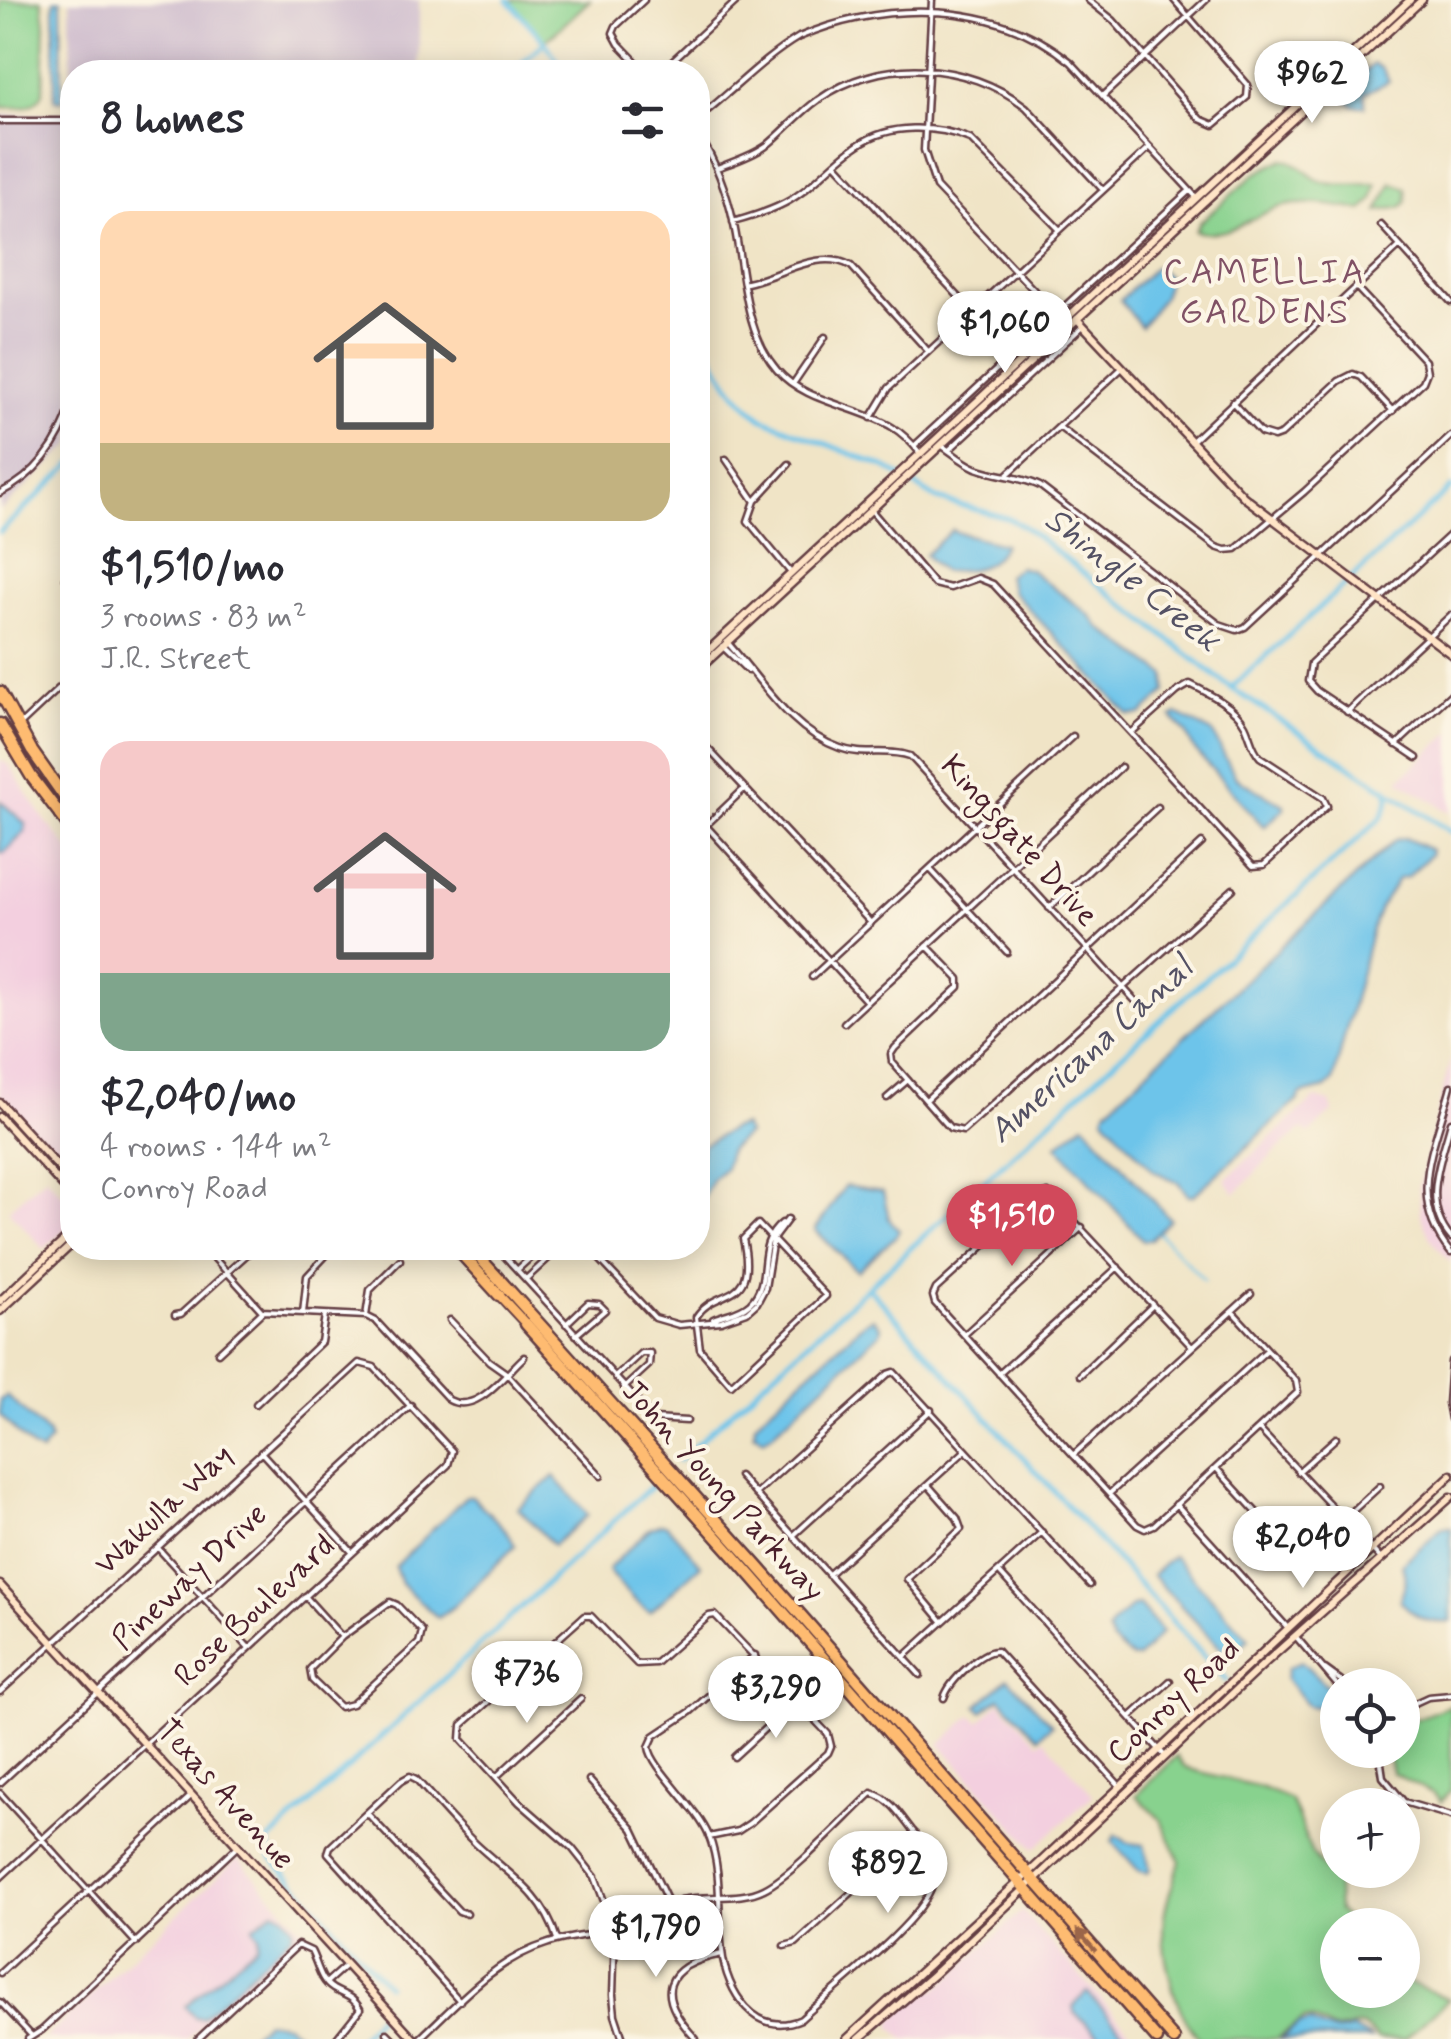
<!DOCTYPE html>
<html lang="en">
<head>
<meta charset="utf-8">
<style>
	:root { --surface:#fff; --page:#f7f7f7; --text:#2b2b33; --muted:#7c7c81; --accent:#d1495b }
	body { margin:0; font-family:Mynerve,sans-serif; background:var(--page); color:var(--text); height:100vh; display:flex; flex-direction:column; font-size:38px; white-space:nowrap }
	* { box-sizing:border-box; margin:0 }
	p { font-size:32px; color:var(--muted) }
	.icon { flex:none; width:55px; height:55px; fill:none; stroke:currentColor; stroke-width:2; stroke-linecap:round; stroke-linejoin:round }
	.map { position:relative; flex:1; overflow:hidden }
	.panel { position:absolute; left:60px; top:60px; width:650px; height:1200px; display:flex; flex-direction:column; background:var(--surface); border-radius:40px; box-shadow:0 5px 25px #0003 }
	.panel>* { flex:none }
	.fabs { position:absolute; left:1320px; top:1668px; display:grid; gap:20px }
	.fabs a { display:grid; place-items:center; width:100px; height:100px; border-radius:50%; background:var(--surface); box-shadow:0 5px 25px #0003; font-size:50px }
	.price { position:absolute; translate:-50% -85px; padding:0 22px; border-radius:35px; background:#fff; color:#222; font-size:32px; line-height:65px; filter:drop-shadow(0 2px 5px #0008) }
	.price::after { content:''; position:absolute; left:50%; top:60px; width:30px; height:22px; margin-left:-15px; background:inherit; clip-path:polygon(0 0,100% 0,50% 100%) }
	.price.selected { background:var(--accent); color:#fff }
	ul { padding:0; list-style:none }
	li { display:grid; align-content:center; gap:20px; height:530px; padding:0 40px }
	li span { display:grid; place-items:center; height:310px; border-radius:30px; color:#555 }
	li>.icon { margin-inline-start:auto }
	span .icon { width:180px; height:180px; fill:#fffc; stroke-width:1 }
	li b { font-size:42px }
	h2 { display:flex; justify-content:space-between; align-items:center; height:120px; padding:0 40px; font-size:42px }
	.map>svg:first-child { display:block }
</style>
</head>
<body>
<div class="map">
<svg width="1451" height="2039" viewBox="0 0 1451 2039">
	<rect width="100%" height="100%" fill="#fcf5e5"/>
	<filter id="ink" filterUnits="userSpaceOnUse"><feTurbulence type="fractalNoise" baseFrequency=".01" numOctaves="2"/><feDisplacementMap in="SourceGraphic" scale="20" xChannelSelector="R" yChannelSelector="G"/><feConvolveMatrix kernelMatrix="1 2 1 2 8 2 1 2 1" color-interpolation-filters="sRGB"/></filter>
	<filter id="wash" filterUnits="userSpaceOnUse"><feTurbulence type="fractalNoise" baseFrequency=".0048" numOctaves="4" result="noise"/><feDisplacementMap in="SourceGraphic" scale="40" xChannelSelector="R" yChannelSelector="G"/><feGaussianBlur stdDeviation="2.25" result="paint"/><feColorMatrix in="noise" values="0 0 0 0 0 0 0 0 0 0 0 0 0 0 0 0 0 1.4 0 .05"/><feComposite in="paint" operator="in"/></filter>
	<g filter="url(#wash)">
		<rect width="100%" height="100%" fill="#f0e4c6"/>
		<path fill="#f3cfdf" d="M1451,732V813L1399,780Z
			M0,760L9,765L45,820L72,853V1172L0,1094Z
			M1451,1057V1263L1430,1238L1420,1214L1419,1187Z
			M1315,1098L1330,1102L1333,1112L1309,1134L1303,1129L1275,1152L1235,1194L1225,1179Z
			M46,1176L72,1205V1223L44,1249L8,1210Z
			M1000,1702L1038,1743L1044,1739L1093,1795L1034,1849L940,1744L972,1715L979,1722Z
			M238,1858L303,1930L187,2039H44Z
			M1022,1911L1137,2039H905L892,2028V2020L929,1986L935,1991Z"/>
		<path fill="#cfbdce" d="M70,0H419V72H72V444L0,511V115L71,113Z"/>
		<path fill="#88d28e" stroke="#69785c" stroke-width="2.5" d="M0,0H42L45,24L43,93C34,110 17,108 0,107Z
			M508,0H590L545,42Z
			M1283,159C1299,162 1305,173 1318,180C1336,188 1358,183 1377,184L1373,200L1363,210C1337,207 1312,200 1284,206C1253,213 1229,241 1195,231L1200,222L1255,174Z
			M1392,183L1406,188L1407,201L1402,207L1378,211Z
			M1451,1705V1790L1441,1802L1434,1794L1392,1773L1387,1750H1402L1403,1727L1408,1722Z
			M1177,1756L1184,1766L1193,1770L1260,1787L1291,1800L1312,1854L1337,1885L1338,1910L1351,1925H1338V1990H1402L1403,1982H1408L1449,1999L1405,2039H1377C1357,2017 1358,2028 1334,2030L1312,2019H1304L1277,2039H1200C1175,2013 1164,1965 1163,1929C1163,1907 1174,1882 1180,1861L1160,1819L1136,1795Z"/>
		<path fill="#6dc4ea" stroke="#5c728a" stroke-width="2.5" d="M54,0H61L62,101L55,100Z
			M1374,64L1382,69L1389,81L1365,93V106H1354L1344,98V90Z
			M1155,267L1169,278L1163,297L1141,327L1120,300Z
			M952,530V531L1004,544C992,572 970,569 943,572L925,555Z
			M1019,567L1030,570L1091,616L1099,627L1166,675V692L1141,715H1129L1012,591L1007,576Z
			M1177,714L1212,732L1236,778L1284,805V809L1264,827L1194,749L1186,733L1172,717Z
			M0,801L25,823V832L4,853H0Z
			M1405,838L1431,850L1430,855L1407,877L1398,879L1380,908L1372,929L1333,1081L1326,1088L1301,1094L1298,1100L1194,1195H1188L1178,1182L1154,1171L1104,1117L1106,1110L1395,840Z
			M1084,1123L1170,1219L1150,1240H1143L1057,1145Z
			M743,1126L747,1134L729,1150L725,1168L713,1178L698,1208V1166L702,1146L733,1128Z
			M845,1186L883,1192L889,1219L899,1230L896,1236L857,1271L815,1230Z
			M873,1318L881,1327L880,1333L773,1433L764,1439L754,1433L755,1424L764,1414L865,1322Z
			M7,1396L47,1433L50,1440L41,1453L32,1448L0,1415V1400Z
			M554,1476L588,1515L553,1545L518,1508Z
			M466,1496H472L507,1531L515,1546L454,1606L438,1618L401,1584L395,1567Z
			M661,1524L667,1525L701,1565L650,1612C637,1605 615,1581 608,1569L649,1529Z
			M1451,1527V1622C1428,1624 1415,1618 1400,1600L1406,1582L1402,1564L1442,1528Z
			M1173,1556L1249,1639L1229,1657L1152,1575Z
			M1139,1605L1162,1632L1138,1658H1132L1112,1642L1108,1631C1113,1620 1124,1615 1132,1606Z
			M1301,1661L1330,1689L1328,1699L1318,1707L1308,1706L1286,1679L1288,1668Z
			M1008,1678L1052,1725L1038,1737L1000,1698L982,1711L977,1706Z
			M1116,1835L1128,1843L1144,1845L1150,1869L1147,1873L1139,1871L1112,1841Z
			M274,1910L284,1915L293,1927L292,1935L202,2018L195,2017L185,2006L257,1945L259,1935L253,1927Z
			M1087,1992L1130,2039H1104L1075,2013L1073,2007Z
			M266,2021L286,2024L298,2033L296,2039H246Z
			M1311,2022C1326,2032 1336,2034 1352,2028L1372,2039H1281L1299,2024Z"/>
		<g fill="none" stroke-linecap="round" stroke-linejoin="round">
			<path stroke="#6dc4ea" stroke-width="2.5" d="M1159,1233L1204,1280"/>
			<path stroke="#6dc4ea" stroke-width="5" d="M508,0L545,42L565,72
				M512,72L545,42
				M698,313C706,352 729,392 761,418L887,468L937,499L1007,518L1023,526L1231,688L1451,832
				M0,532L72,464
				M1231,688L1451,488
				M868,1287L1226,1680
				M679,1460L1382,817L1389,800L1387,788
				M387,1985L271,1857L268,1842L655,1483
				M359,2039L377,2017"/>
		</g>
	</g>
	<g filter="url(#ink)">
		<g fill="none" stroke-linecap="round" stroke-linejoin="round">
			<defs>
				<path id="street" d="M644,0L616,26L613,33L619,44L646,72
					M932,0L924,150L936,187L1064,322
					M1088,0L1113,20L1200,119L1214,125L1247,97L1248,85L1174,0
					M660,72L738,0
					M1103,96L1206,0
					M698,118C732,92 762,59 799,37C886,0 995,0 1071,62L1196,197
					M0,121H72
					M698,133C716,162 727,192 734,225C744,272 744,332 777,370C804,402 857,406 892,427C904,434 912,443 920,453
					M836,164L972,311
					M717,168C733,162 752,156 766,146C784,132 799,113 818,100C879,56 967,61 1026,107L1103,190
					M733,222C751,217 768,212 785,203C813,188 832,162 858,145C890,123 936,125 970,139L1060,230
					M1381,225L1451,302
					M747,283C781,276 819,248 851,266L928,351
					M793,384L825,337
					M1232,402L1261,433L1274,437L1282,434L1339,381L1353,374L1361,377L1393,411
					M871,418L889,388L1150,147
					M1059,427L1216,547L1225,550L1236,549L1304,492L1423,382L1427,372L1425,361L1356,287
					M1191,442L1400,246
					M941,445C953,453 962,462 976,468C997,476 1019,476 1040,486L1219,624L1237,630L1245,627L1451,436
					M914,446L1189,191
					M949,450L1083,326
					M726,459L754,500
					M789,464L755,501L748,521L791,573
					M1007,475L1121,369
					M0,493C37,475 60,442 72,403
					M871,510L934,584L950,588L978,578L993,584L1131,733L1253,866L1264,865L1327,806L1323,798L1260,757C1251,747 1251,737 1245,725C1236,707 1208,693 1190,684L1178,691L1131,733
					M72,573L66,579L72,586
					M727,642C761,679 789,730 840,748C864,757 887,748 910,756L1141,1007
					M722,646L748,671
					M1347,712L1451,615
					M21,724L72,676
					M698,738L871,923
					M1396,745L1451,694
					M1417,758L1317,691L1308,681L1311,663L1451,534
					M698,817L867,1002
					M698,833L745,788
					M930,869L1007,952
					M1049,908L1158,807
					M927,946L959,979V987L895,1048L891,1054L892,1062L950,1128L963,1131L1233,889
					M812,977L1073,736
					M844,1023L1121,767
					M1451,1086C1435,1147 1405,1198 1451,1253
					M887,1098L908,1080
					M926,1100L1202,843
					M1451,1122C1441,1161 1421,1203 1451,1238
					M758,1224L826,1296L731,1385L700,1349L696,1317C716,1285 758,1308 743,1239Z
					M205,1248L262,1311L366,1316L376,1321L449,1400C477,1415 504,1375 524,1357
					M497,1248L654,1419L687,1421
					M589,1248L655,1318L679,1325L721,1321L747,1312L757,1303L765,1288L773,1239L788,1219
					M517,1270L541,1248
					M526,1279L552,1255L545,1248
					M303,1313L307,1276L333,1248
					M175,1315L181,1314L254,1248
					M366,1316L370,1290L400,1260
					M713,1319C726,1313 739,1313 750,1303C774,1280 753,1246 782,1223
					M450,1320L489,1361L506,1373L601,1476
					M566,1324L588,1303L599,1304L605,1310L576,1335
					M964,1335L1082,1227
					M1192,1347L1048,1193L1038,1197L936,1289L933,1296L935,1303L1137,1525L1145,1529L1154,1525L1298,1392L1296,1381L1232,1311
					M218,1353L262,1312
					M1451,1361L1448,1403L1451,1419
					M999,1374L1118,1267
					M1080,1375L1153,1305
					M615,1377L641,1353H650L649,1365L624,1388
					M256,1404L321,1342L325,1315
					M1259,1429L1381,1559
					M261,1452L352,1552
					M1073,1455L1251,1294
					M1216,1468L1289,1548L1301,1554
					M1298,1472L1336,1438
					M739,1476L920,1675
					M928,1485L957,1518L961,1529L907,1579L942,1621
					M755,1494L888,1374L894,1372L1090,1585
					M1109,1494L1267,1350
					M1176,1504L1287,1627
					M1345,1518L1380,1486
					M794,1535L931,1410
					M158,1548L249,1648
					M999,1572L1165,1756
					M828,1575L966,1450
					M305,1596L342,1637
					M390,1602L397,1605L422,1631L419,1643L352,1704L340,1707L312,1680L310,1669L342,1637Z
					M1297,1638L1338,1686
					M905,1656L1042,1532
					M1325,1669L1347,1685
					M0,1692L359,1363L374,1367L452,1451L448,1465L0,1878
					M944,1698C949,1682 981,1650 997,1651L1119,1785
					M1402,1709L1428,1697L1451,1695
					M1130,1717L1170,1681
					M1379,1750L1383,1777L1404,1802L1451,1816
					M734,1757L796,1700
					M496,1777L581,1699
					M589,1780L633,1829L669,1904
					M0,1783L411,1405
					M0,1793L136,1943
					M367,1813L459,1911L467,1914
					M784,1946L796,1943L916,1834
					M0,1973L191,1796
					M327,1982L346,1965
					M460,2001L328,1853L330,1847L401,1781L410,1776L416,1779C436,1801 455,1824 476,1844C509,1875 543,1893 557,1939
					M0,2002L32,2036
					M387,2033L393,2039
					M28,2039L42,2030L238,1846
					M198,2039L298,1945L311,1951C318,1964 319,1980 333,1989C345,1996 353,1996 360,2009L336,2039
					M419,2039C457,2004 494,1960 546,1944C575,1934 606,1935 635,1926C653,1920 663,1905 681,1900C708,1894 740,1901 764,1889C794,1874 845,1818 872,1793C890,1798 901,1816 912,1830C927,1846 938,1862 932,1886C924,1920 830,1992 801,2019C756,2039 726,1991 722,1951C717,1912 723,1873 709,1836C697,1807 651,1767 649,1747L654,1736L690,1712L755,1655
					M623,2039L615,2015L613,1995L615,1931L595,1877L572,1848L519,1802L461,1739L462,1725L584,1616H591L637,1664L656,1663L709,1616L715,1615L828,1734L831,1746L828,1753L750,1823L738,1831L709,1837
					M696,2039C654,1995 662,1966 722,1954"/>
				<path id="secondary" d="M1077,319L1244,497L1451,654
					M698,660L1410,0
					M698,670L1422,0
					M0,1103L72,1182
					M0,1117L72,1196
					M0,1301L72,1233
					M0,1311L72,1244
					M0,1585L414,2039
					M847,2039L1034,1868L1451,1475
					M859,2039L933,1975L1266,1662L1451,1497"/>
				<path id="primary" d="M499,1295L526,1324"/>
				<path id="highway" d="M0,692L32,751L72,808
					M0,724L31,776L72,830
					M456,1248L499,1295
					M471,1248L755,1563L1174,2039
					M526,1324L734,1556L1157,2039"/>
			</defs>
			<use href="#street" stroke="#633d42" stroke-width="9"/>
			<use href="#secondary" stroke="#633d42" stroke-width="11"/>
			<use href="#primary" stroke="#633d42" stroke-width="12"/>
			<use href="#highway" stroke="#633d42" stroke-width="15"/>
			<use href="#street" stroke="#fff" stroke-width="4"/>
			<use href="#secondary" stroke="#ffe4c6" stroke-width="6"/>
			<use href="#primary" stroke="#febb71" stroke-width="8"/>
			<use href="#highway" stroke="#febb71" stroke-width="10"/>
		</g>
		<defs><path id="oneway-solid" d="M-6-.8H1V-3.2L6.5 0L1 3.2V.8H-6Z" transform="scale(2.5)"/></defs>
		<use fill="#9b654a" href="#oneway-solid" transform="translate(1086 1940) rotate(-131)"/>
	</g>
	<g text-anchor="middle" dominant-baseline="central" stroke-width="8" stroke-linejoin="round" paint-order="stroke">
		<g font-size="32" fill="#4a1f2b" stroke="#fcf5e5">
			<text transform="translate(1019 841) rotate(48)">Kingsgate Drive</text>
			<text transform="translate(723 1491) rotate(48)">John Young Parkway</text>
			<text transform="translate(164 1510) rotate(-43)">Wakulla Way</text>
			<text transform="translate(190 1577) rotate(-43)">Pineway Drive</text>
			<text transform="translate(255 1611) rotate(-43)">Rose Boulevard</text>
			<text transform="translate(1174 1701) rotate(-43)">Conroy Road</text>
			<text transform="translate(225 1795) rotate(48)">Texas Avenue</text>
		</g>
		<g font-size="35" letter-spacing="2.5" fill="#805165" stroke="#fcf5e5">
			<text x="1265" y="273">CAMELLIA<tspan x="1265" dy="40">GARDENS</tspan></text>
		</g>
		<g font-size="35" font-style="italic" fill="#545164" stroke="#fcf5e5">
			<text transform="translate(1132 580) rotate(38)">Shingle Creek</text>
			<text transform="translate(1091 1050) rotate(-42)">Americana Canal</text>
		</g>
	</g>
</svg>
<div class="fabs">
<a><svg class="icon" aria-label="locate" viewBox="0 0 24 24"><circle cx="12" cy="12" r="6"/><path d="M12 2v4M12 18v4M2 12h4M18 12h4"/></svg></a>
<a>+</a>
<a>−</a>
</div>
<b class="price" style="left:1312px;top:126px">$962</b>
<b class="price" style="left:1005px;top:376px">$1,060</b>
<b class="price selected" style="left:1012px;top:1269px">$1,510</b>
<b class="price" style="left:1303px;top:1591px">$2,040</b>
<b class="price" style="left:527px;top:1726px">$736</b>
<b class="price" style="left:776px;top:1741px">$3,290</b>
<b class="price" style="left:888px;top:1916px">$892</b>
<b class="price" style="left:656px;top:1980px">$1,790</b>
<section class="panel">
<h2>8 homes<svg class="icon" aria-label="filters" viewBox="0 0 24 24"><path d="M4 7h16M4 17h16"/><circle cx="9" cy="7" r="2"/><circle cx="15" cy="17" r="2"/></svg></h2>
<ul>
<li><span style="background:linear-gradient(#ffd9b3 75%,#c2b280 0)"><svg class="icon" aria-label="home" viewBox="0 0 24 24"><path d="M3 11l9-7 9 7M6 9v11h12V9"/></svg></span><div><b>$1,510/mo</b><p>3 rooms · 83 m²</p><p>J.R. Street</p></div></li>
<li><span style="background:linear-gradient(#f6c9c9 75%,#7fa58c 0)"><svg class="icon" aria-label="home" viewBox="0 0 24 24"><path d="M3 11l9-7 9 7M6 9v11h12V9"/></svg></span><div><b>$2,040/mo</b><p>4 rooms · 144 m²</p><p>Conroy Road</p></div></li>
</ul>
</section>
</div>
</body>
</html>
